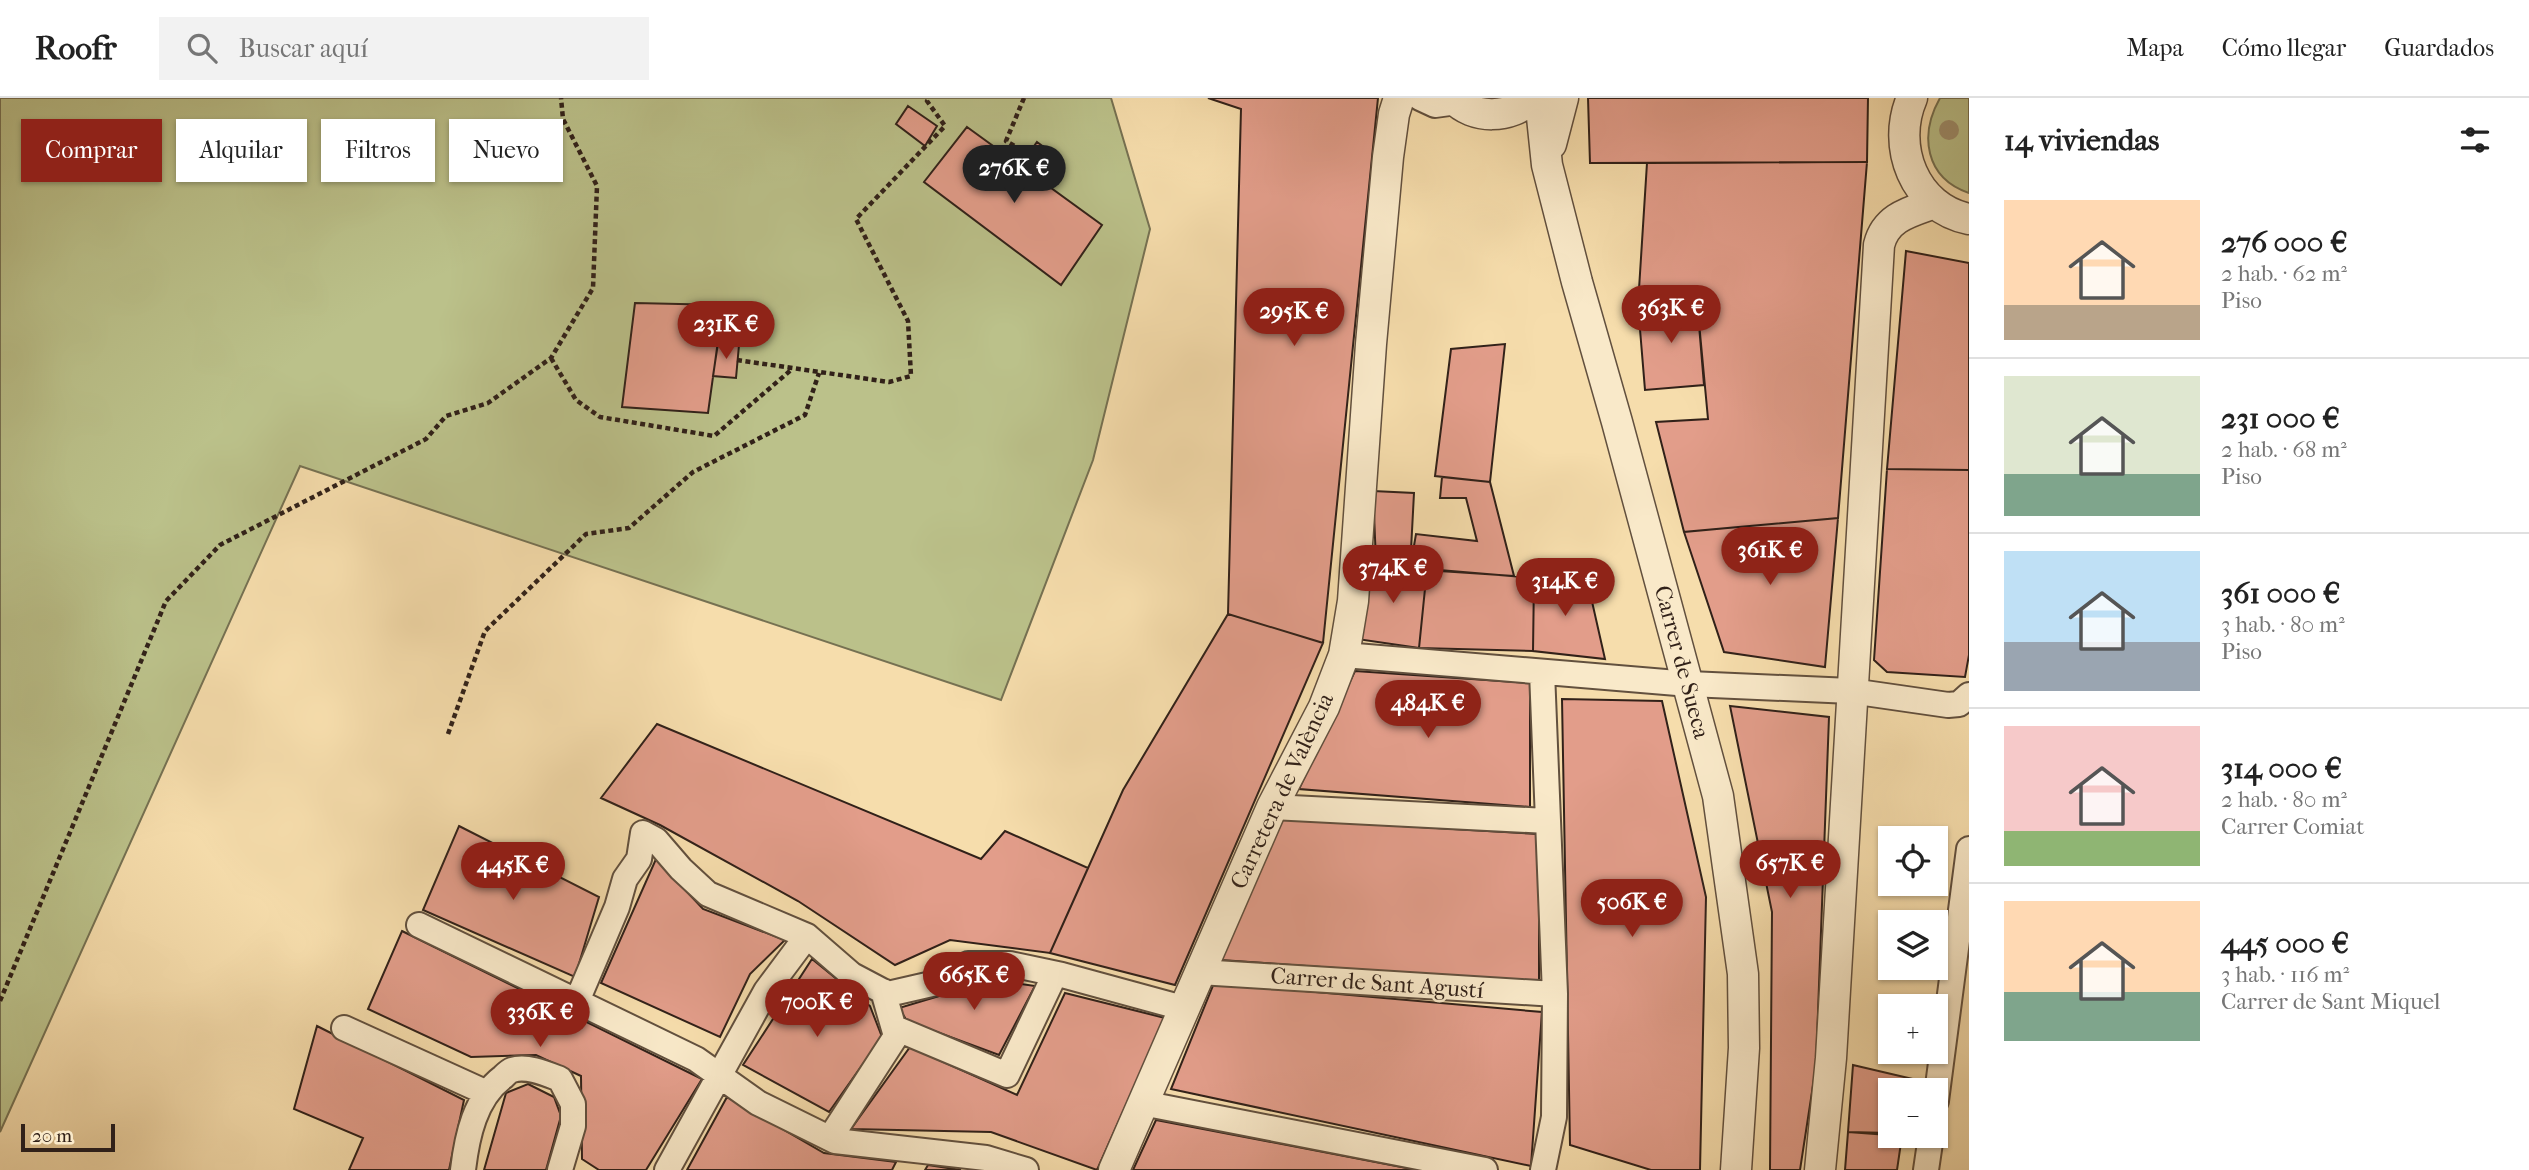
<!DOCTYPE html>
<html lang="es">
<head>
<meta charset="utf-8">
<style>
	:root { --surface:#fff; --page:#f2f2f2; --text:#222; --muted:#767676; --line:#e0e0e0; --accent:#8f2418 }
	body { margin:0; font-family:"IM FELL French Canon",serif; background:var(--page); color:var(--text); height:100vh; display:flex; flex-direction:column; font-size:26px; white-space:nowrap }
	* { box-sizing:border-box; margin:0 }
	p { font-size:23px; color:var(--muted) }
	.icon { flex:none; width:38px; height:38px; fill:none; stroke:currentColor; stroke-width:2; stroke-linecap:round; stroke-linejoin:round }
	.map { position:relative; flex:1; overflow:hidden }
	.side { display:flex; flex-direction:column; background:var(--surface); width:560px }
	.side>* { flex:none }
	.top-card { position:absolute; left:21px; top:21px; width:665px; height:63px; display:flex; gap:14px }
	.buttons { position:absolute; left:1878px; top:728px; display:grid; gap:14px }
	.buttons a { display:grid; place-items:center; width:70px; height:70px; border-radius:0px; background:var(--surface); box-shadow:0 2px 5px #0004; font-size:35px }
	.scale { position:absolute; left:21px; bottom:18px; width:94px; box-sizing:border-box; padding-left:7px; border:4px solid #312119; border-top:0; font-size:19px; line-height:24px; white-space:nowrap; color:#312119; -webkit-text-stroke:5px #f9e9c9; paint-order:stroke }
	.price { position:absolute; translate:-50% -60px; padding:0 16px; border-radius:24px; background:var(--accent); color:#fff; font-size:23px; line-height:46px; filter:drop-shadow(0 2px 4px #0008) }
	.price::after { content:''; position:absolute; left:50%; top:42px; width:21px; height:16px; margin-left:-10px; background:inherit; clip-path:polygon(0 0,100% 0,50% 100%) }
	.price.on { background:#222; color:#fff }
	ul { padding:0; list-style:none }
	li { display:flex; align-items:center; gap:21px; height:175px; padding:0 35px }
	li+li { border-top:2px solid var(--line) }
	li span { display:grid; place-items:center; flex:none; width:196px; height:140px; border-radius:0px; color:#555 }
	li>.icon { margin-inline-start:auto }
	span .icon { width:84px; height:84px; fill:#fffc; stroke-width:1 }
	li b { font-size:30px }
	h2 { display:flex; justify-content:space-between; align-items:center; height:84px; padding:0 35px; font-size:30px }
	.tag { padding:0 24px; border-radius:0px; background:var(--surface); box-shadow:0 2px 5px #0004; font-size:24px; line-height:63px }
	.tag.on { background:var(--accent); color:#fff }
	header { display:flex; align-items:center; gap:42px; box-sizing:border-box; height:98px; padding:0 35px; background:var(--surface); border-bottom:2px solid var(--line) }
	header strong { font-size:33px }
	nav { display:flex; gap:38px; margin-inline-start:auto; font-size:24px }
	.search { width:490px; height:63px; background:var(--page); display:flex; align-items:center; gap:18px; box-sizing:border-box; padding:0 24px; border-radius:0px; color:var(--muted); font-size:26px }
	main { display:flex; flex:1; min-height:0 }
	.map>svg:first-child { display:block }
</style>
</head>
<body>
<header>
<strong>Roofr</strong>
<div class="search"><svg class="icon" aria-label="search" viewBox="0 0 24 24"><circle cx="10" cy="10" r="6"/><path d="M15 15l6 6"/></svg>Buscar aquí</div>
<nav><a>Mapa</a><a>Cómo llegar</a><a>Guardados</a></nav>
</header>
<main>
<div class="map">
<svg width="1969" height="1072" viewBox="0 0 1969 1072">
	<rect width="100%" height="100%" fill="#f6ddac"/>
	<filter id="stains"><feTurbulence type="fractalNoise" baseFrequency=".00286" numOctaves="4"/><feColorMatrix values="0 0 0 0 .2 0 0 0 0 .09 0 0 0 0 .02 0 0 0 .5 -.17"/></filter>
	<radialGradient id="worn" r=".72"><stop offset=".6" stop-color="#630" stop-opacity="0"/><stop offset="1" stop-color="#630" stop-opacity=".3"/></radialGradient>
	<path fill="#bbc18a" stroke="#767152" stroke-width="2" d="M0,0H1111L1150,131L1093,362L1001,602L300,368L0,1034Z
		M1940,0H1969V95C1925,80 1919,37 1940,0Z"/>
	<path fill="#e29d8a" stroke="#312119" stroke-width="2" d="M1208,0H1378L1323,545L1228,516L1241,11Z
		M1588,0H1868L1867,64L1590,65Z
		M908,8L937,28L925,48L896,26Z
		M967,29L1102,127L1061,187L924,84Z
		M1037,44L1063,63L1045,86L1020,68Z
		M1867,64L1838,420L1684,434L1656,324L1708,321L1697,203L1638,207L1647,65Z
		M1906,153L1969,165V372L1887,371Z
		M1697,203L1704,287L1645,292L1638,207Z
		M635,205L723,207L708,315L622,309Z
		M718,245L739,247L736,280L713,278Z
		M1505,246L1490,384L1435,378L1451,251Z
		M1887,371L1969,372V557L1965,579L1887,574L1874,562Z
		M1442,379L1490,384L1514,478L1410,471L1416,436L1477,443L1466,400H1440Z
		M1373,393L1414,395L1410,471L1376,463Z
		M1838,420L1825,569L1724,554L1684,434Z
		M1376,463L1410,471H1427L1419,550L1357,541L1369,464Z
		M1427,471L1534,480L1533,553L1419,550Z
		M1586,477L1605,561L1533,553L1534,480Z
		M1228,516L1323,545L1175,887L1050,855L1123,692Z
		M1355,573L1530,585V709L1299,691Z
		M1562,601L1662,603L1706,799L1700,1072H1651L1570,1047Z
		M1730,608L1829,619L1816,968L1800,1072H1770L1772,814Z
		M657,626L981,761L1005,733L1088,770L1050,855L950,842L895,867L798,803L660,727L601,700Z
		M1281,721L1539,736V884L1221,862Z
		M459,728L599,799L575,879L423,812Z
		M656,761L703,811L785,842L750,876L720,939L601,885Z
		M402,833L702,981L646,1072H599L582,1061L581,978L536,957L471,959L368,911Z
		M812,861L870,908L882,939L829,1014L743,967Z
		M971,879L1035,888L999,957L907,923L899,910L939,898Z
		M1214,885L1542,914L1531,1068L1171,991Z
		M1065,895L1165,920L1097,1072L991,1034L851,1031L910,949L1017,997Z
		M317,928L464,1002L449,1072H349L363,1040L294,1011Z
		M1853,967L1917,982L1914,992H1890V1035L1848,1034Z
		M528,986L554,999L561,1018L546,1072H484L506,995Z
		M727,999L824,1055L896,1064L892,1072H687Z
		M1156,1022L1417,1072H1133Z
		M1848,1034L1902,1038L1897,1072H1845Z
		M928,1067L961,1072H925Z"/>
	<g fill="none" stroke-linecap="round" stroke-linejoin="round">
		<defs>
			<path id="minor" d="M1420,0L1435,7L1457,4
				M1344,557L1689,586L1851,593L1948,607L1959,606L1969,597
				M1542,574L1555,896L1554,1019L1543,1072
				M1272,709L1547,723
				M419,827L696,961L758,1005L835,1043L986,1060L1026,1072
				M1199,874L1555,896
				M577,903L617,809L625,781L639,761L643,735L656,742L681,771L708,796L807,838L852,877L888,896L936,885L968,866H1010L1062,877L1183,910
				M344,930L487,995
				M895,930L1007,977L1055,876
				M1936,1003L1969,751
				M1142,1005L1485,1072
				M830,1040L896,938L883,893
				M463,1072C467,1038 475,1000 503,979C506,976 509,973 512,972C527,967 547,976 560,981L573,1006V1028L560,1072
				M667,1072L766,893L807,838
				M1926,1072L1931,1038"/>
			<path id="tertiary" d="M1453,0C1473,22 1511,21 1532,0
				M1540,0L1547,67L1577,184L1617,324L1718,698L1743,876L1744,950L1736,1072
				M1912,0C1891,48 1914,110 1969,121
				M1551,46L1563,0
				M1114,1072L1272,709L1324,609L1344,557L1353,503L1371,246L1388,59L1394,16L1399,0
				M1820,1072L1831,960L1879,147C1886,119 1910,114 1935,105"/>
		</defs>
		<use href="#minor" stroke="#62503e" stroke-width="28"/>
		<use href="#tertiary" stroke="#62503e" stroke-width="33"/>
		<path stroke="#312119" stroke-width="4.5" stroke-dasharray="5 3.5" stroke-linecap="butt" d="M1024,0L1006,43L1028,56
			M551,260L576,302L600,319L714,338L791,272
			M737,262L889,284L911,278L908,223L856,121L945,28L927,3L929,0
			M448,636L485,533L586,436L629,430L693,374L805,317L819,275
			M0,903L166,503L220,447L426,341L446,318L488,305L551,260L593,190L597,88L563,21L561,0"/>
		<use href="#minor" stroke="#f9e9c9" stroke-width="24"/>
		<use href="#tertiary" stroke="#f9e9c9" stroke-width="30"/>
	</g>
	<circle fill="#a0906e" cx="1949" cy="32" r="10"/>
	<g text-anchor="middle" dominant-baseline="central" stroke-width="5" stroke-linejoin="round" paint-order="stroke">
		<g font-size="23" fill="#312119" stroke="#f9e9c9">
			<text transform="translate(1682 564) rotate(75)">Carrer de Sueca</text>
			<text transform="translate(1282 693) rotate(-65)">Carretera de València</text>
			<text transform="translate(1377 885) rotate(4)">Carrer de Sant Agustí</text>
		</g>
	</g>
	<rect width="100%" height="100%" filter="url(#stains)"/>
	<rect width="100%" height="100%" fill="url(#worn)"/>
</svg>
<div class="buttons">
<a><svg class="icon" aria-label="locate" viewBox="0 0 24 24"><circle cx="12" cy="12" r="6"/><path d="M12 2v4M12 18v4M2 12h4M18 12h4"/></svg></a>
<a><svg class="icon" aria-label="layers" viewBox="0 0 24 24"><path d="M12 4l9 5-9 5-9-5zM3 14l9 5 9-5"/></svg></a>
<a>+</a>
<a>−</a>
</div>
<div class="scale">20 m</div>
<b class="price on" style="left:1014px;top:107px">276K €</b>
<b class="price" style="left:1671px;top:247px">363K €</b>
<b class="price" style="left:1294px;top:250px">295K €</b>
<b class="price" style="left:726px;top:263px">231K €</b>
<b class="price" style="left:1770px;top:489px">361K €</b>
<b class="price" style="left:1393px;top:507px">374K €</b>
<b class="price" style="left:1565px;top:520px">314K €</b>
<b class="price" style="left:1428px;top:642px">484K €</b>
<b class="price" style="left:1790px;top:802px">657K €</b>
<b class="price" style="left:513px;top:804px">445K €</b>
<b class="price" style="left:1632px;top:841px">506K €</b>
<b class="price" style="left:974px;top:914px">665K €</b>
<b class="price" style="left:817px;top:941px">700K €</b>
<b class="price" style="left:540px;top:951px">336K €</b>
<div class="top-card">
<a class="tag on">Comprar</a>
<a class="tag">Alquilar</a>
<a class="tag">Filtros</a>
<a class="tag">Nuevo</a>
</div>
</div>
<section class="side">
<h2>14 viviendas<svg class="icon" aria-label="filters" viewBox="0 0 24 24"><path d="M4 7h16M4 17h16"/><circle cx="9" cy="7" r="2"/><circle cx="15" cy="17" r="2"/></svg></h2>
<ul>
<li><span style="background:linear-gradient(#ffd9b3 75%,#b9a48a 0)"><svg class="icon" aria-label="home" viewBox="0 0 24 24"><path d="M3 11l9-7 9 7M6 9v11h12V9"/></svg></span><div><b>276 000 €</b><p>2 hab. · 62 m²</p><p>Piso</p></div></li>
<li><span style="background:linear-gradient(#dfe7d0 70%,#7fa58c 0)"><svg class="icon" aria-label="home" viewBox="0 0 24 24"><path d="M3 11l9-7 9 7M6 9v11h12V9"/></svg></span><div><b>231 000 €</b><p>2 hab. · 68 m²</p><p>Piso</p></div></li>
<li><span style="background:linear-gradient(#bfe0f5 65%,#9aa5b1 0)"><svg class="icon" aria-label="home" viewBox="0 0 24 24"><path d="M3 11l9-7 9 7M6 9v11h12V9"/></svg></span><div><b>361 000 €</b><p>3 hab. · 80 m²</p><p>Piso</p></div></li>
<li><span style="background:linear-gradient(#f6c9c9 75%,#8fb573 0)"><svg class="icon" aria-label="home" viewBox="0 0 24 24"><path d="M3 11l9-7 9 7M6 9v11h12V9"/></svg></span><div><b>314 000 €</b><p>2 hab. · 80 m²</p><p>Carrer Comiat</p></div></li>
<li><span style="background:linear-gradient(#ffd9b3 65%,#7fa58c 0)"><svg class="icon" aria-label="home" viewBox="0 0 24 24"><path d="M3 11l9-7 9 7M6 9v11h12V9"/></svg></span><div><b>445 000 €</b><p>3 hab. · 116 m²</p><p>Carrer de Sant Miquel</p></div></li>
</ul>
</section>
</main>
</body>
</html>
